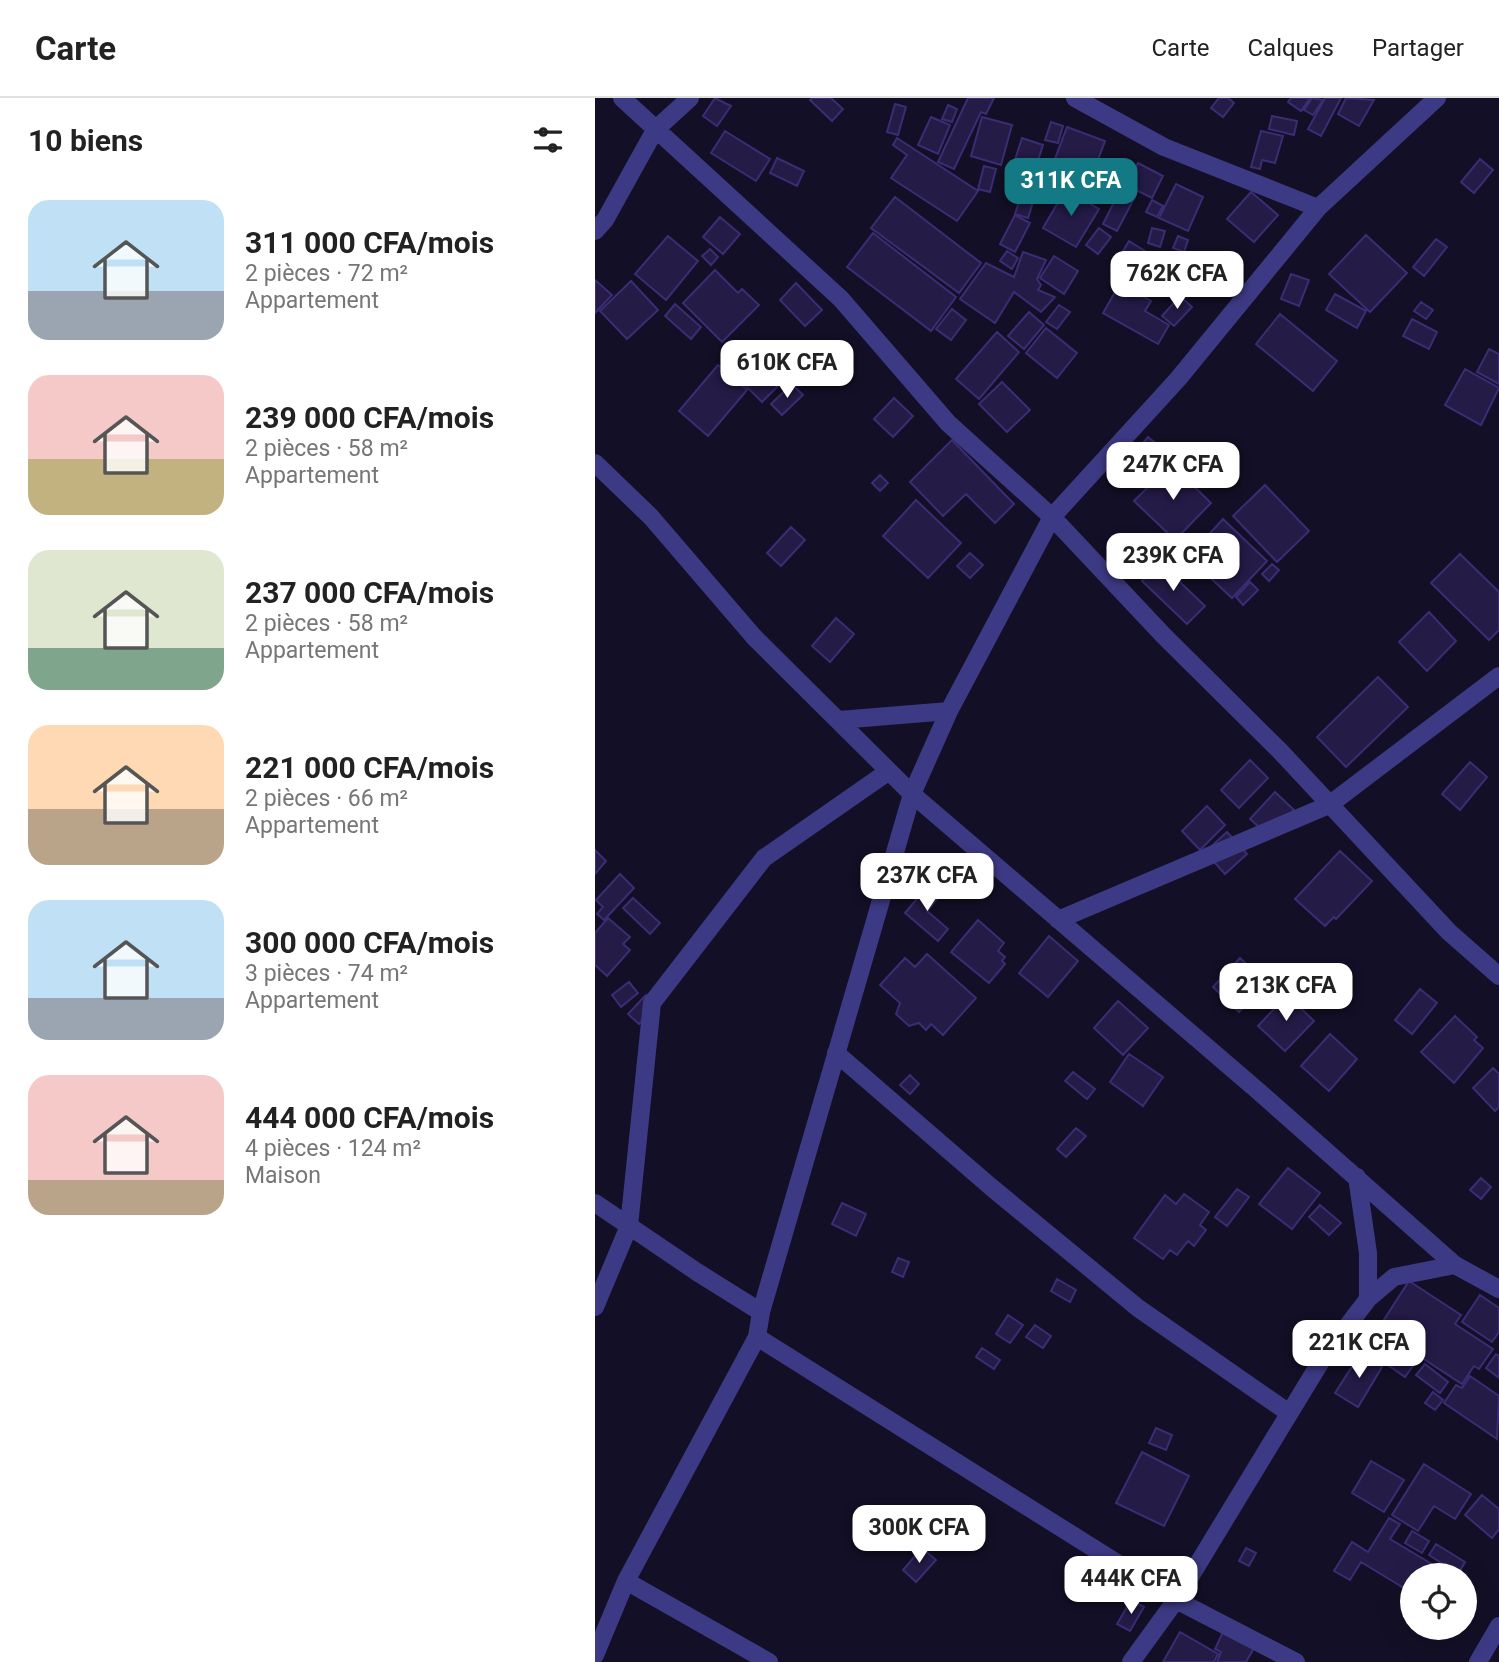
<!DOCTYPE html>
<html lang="fr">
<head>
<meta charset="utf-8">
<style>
	:root { --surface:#fff; --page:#f6f6f6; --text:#222; --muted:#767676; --line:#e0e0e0; --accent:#137a85 }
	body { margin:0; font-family:Roboto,sans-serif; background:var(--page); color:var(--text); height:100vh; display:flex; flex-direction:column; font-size:26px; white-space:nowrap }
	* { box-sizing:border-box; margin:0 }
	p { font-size:23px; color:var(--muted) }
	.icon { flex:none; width:38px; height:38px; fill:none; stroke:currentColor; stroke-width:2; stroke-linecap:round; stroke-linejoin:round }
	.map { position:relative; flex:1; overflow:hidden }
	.panel { display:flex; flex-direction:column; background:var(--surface); width:595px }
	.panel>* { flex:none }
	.buttons { position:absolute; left:805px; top:1465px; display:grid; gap:14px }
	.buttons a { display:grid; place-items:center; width:77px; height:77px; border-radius:50%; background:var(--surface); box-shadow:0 7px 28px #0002; font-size:35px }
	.price { position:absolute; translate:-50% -60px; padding:0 16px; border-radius:14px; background:#fff; color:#222; font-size:23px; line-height:46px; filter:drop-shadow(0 2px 4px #0008) }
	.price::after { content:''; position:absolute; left:50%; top:42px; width:21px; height:16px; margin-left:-10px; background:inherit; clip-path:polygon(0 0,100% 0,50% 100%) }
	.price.on { background:var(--accent); color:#fff }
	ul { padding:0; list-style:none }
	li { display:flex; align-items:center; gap:21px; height:175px; padding:0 28px }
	li span { display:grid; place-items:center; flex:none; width:196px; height:140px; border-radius:21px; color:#555 }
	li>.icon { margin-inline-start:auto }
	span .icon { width:84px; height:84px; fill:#fffc; stroke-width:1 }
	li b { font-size:30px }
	h2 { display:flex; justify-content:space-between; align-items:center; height:84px; padding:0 28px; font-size:30px }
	header { display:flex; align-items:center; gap:42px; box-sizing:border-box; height:98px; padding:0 35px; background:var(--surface); border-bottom:2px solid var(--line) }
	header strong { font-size:33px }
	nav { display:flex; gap:38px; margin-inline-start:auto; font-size:24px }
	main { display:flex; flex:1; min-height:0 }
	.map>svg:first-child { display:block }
</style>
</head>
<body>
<header>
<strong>Carte</strong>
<nav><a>Carte</a><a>Calques</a><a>Partager</a></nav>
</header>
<main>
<section class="panel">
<h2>10 biens<svg class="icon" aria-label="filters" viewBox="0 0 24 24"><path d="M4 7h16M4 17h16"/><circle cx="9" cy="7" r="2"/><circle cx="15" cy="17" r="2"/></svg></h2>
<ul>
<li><span style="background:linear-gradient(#bfe0f5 65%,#9aa5b1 0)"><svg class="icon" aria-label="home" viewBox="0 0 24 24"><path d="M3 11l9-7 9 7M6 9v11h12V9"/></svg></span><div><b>311 000 CFA/mois</b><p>2 pièces · 72 m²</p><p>Appartement</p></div></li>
<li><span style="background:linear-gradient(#f6c9c9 60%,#c2b280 0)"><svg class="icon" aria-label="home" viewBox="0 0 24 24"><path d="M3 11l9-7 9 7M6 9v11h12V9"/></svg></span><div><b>239 000 CFA/mois</b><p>2 pièces · 58 m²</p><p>Appartement</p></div></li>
<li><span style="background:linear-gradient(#dfe7d0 70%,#7fa58c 0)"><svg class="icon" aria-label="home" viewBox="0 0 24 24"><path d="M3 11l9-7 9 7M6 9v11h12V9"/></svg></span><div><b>237 000 CFA/mois</b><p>2 pièces · 58 m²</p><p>Appartement</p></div></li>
<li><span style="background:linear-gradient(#ffd9b3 60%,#b9a48a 0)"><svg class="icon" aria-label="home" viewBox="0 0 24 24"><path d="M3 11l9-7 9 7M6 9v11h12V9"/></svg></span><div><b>221 000 CFA/mois</b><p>2 pièces · 66 m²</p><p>Appartement</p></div></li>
<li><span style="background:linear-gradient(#bfe0f5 70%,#9aa5b1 0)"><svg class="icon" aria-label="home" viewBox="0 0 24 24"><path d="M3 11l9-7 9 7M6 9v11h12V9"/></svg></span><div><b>300 000 CFA/mois</b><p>3 pièces · 74 m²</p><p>Appartement</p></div></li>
<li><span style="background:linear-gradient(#f6c9c9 75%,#b9a48a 0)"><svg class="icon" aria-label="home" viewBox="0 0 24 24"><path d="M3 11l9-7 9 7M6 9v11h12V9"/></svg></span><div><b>444 000 CFA/mois</b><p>4 pièces · 124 m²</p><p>Maison</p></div></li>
</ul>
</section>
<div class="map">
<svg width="904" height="1564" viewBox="0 0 904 1564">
	<rect width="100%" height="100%" fill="#130f26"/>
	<path fill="#241b47" stroke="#3b2d73" stroke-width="2" d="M120,0L136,8L122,28L108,18Z
		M217,0H236L248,11L237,23L215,2Z
		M373,0H399L391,16L386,14L359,71L343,64Z
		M624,0H633L639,5L628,19L616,10Z
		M696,0H715L706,13L693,4Z
		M717,0L728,2L718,17L709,12Z
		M730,0H746L726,38L713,31Z
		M751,0L779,2L764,28L743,16Z
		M300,6L311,9L303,37L292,34Z
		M353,7L362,11L357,24L347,21Z
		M677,18L702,23L699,37L674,31Z
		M336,19L355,27L343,56L323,47Z
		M387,19L417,27L406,67L376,58Z
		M456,24L468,28L463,45L450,42Z
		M472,29L510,43L490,96L452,82Z
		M130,33L175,61L161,83L116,55Z
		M666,33L688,38L680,65L667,62L665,71L656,69Z
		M302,40L383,93L362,123L296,80L312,57L298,47Z
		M427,40L448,47L438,78L417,71Z
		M182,60L209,73L202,88L175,75Z
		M885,61L898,72L879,95L866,84Z
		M543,65L568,78L557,100L531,87Z
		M389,68L401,71L395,94L383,91Z
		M431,82L444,85L433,120L420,116Z
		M581,86L608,99L593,133L564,120Z
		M451,87L460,91L455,103L446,99Z
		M526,90L541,97L522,133L508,126Z
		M471,91L504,111L481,149L448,130Z
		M656,94L683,117L659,144L632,121Z
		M300,99L386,165L364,195L276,130Z
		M557,102L568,108L562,119L551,114Z
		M420,117L435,125L420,154L405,146Z
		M125,119L145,136L128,156L108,139Z
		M504,130L516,139L503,156L491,147Z
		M557,130L570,133L565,149L553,145Z
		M278,135L361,199L336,233L252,169Z
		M771,137L812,175L775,214L734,176Z
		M73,138L103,163L71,202L40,176Z
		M583,138L593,142L589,154L578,150Z
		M841,141L852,149L829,178L818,169Z
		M534,143L550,153L531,182L516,173Z
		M115,151L123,159L116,167L107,158Z
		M412,153L423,160L417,171L405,163Z
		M428,154L451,162L442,181L446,187L443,192L460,199L446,214L419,194L400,225L365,201L391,165L419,179Z
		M459,158L483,173L469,196L445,180Z
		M576,158L607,170L600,187L569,175Z
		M120,172L143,195L147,191L164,207L127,244L88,205Z
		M696,176L714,182L704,208L686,201Z
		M0,182L17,197L0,215Z
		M36,183L63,212L32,241L5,213Z
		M201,185L227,212L210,228L185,202Z
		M525,185L556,203L550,213L574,227L563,246L508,215Z
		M740,196L771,213L762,230L731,212Z
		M585,198L597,209L579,228L567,218Z
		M826,204L838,212L831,221L819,213Z
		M80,206L106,229L96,241L70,218Z
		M464,207L475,214L462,231L451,224Z
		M357,211L371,222L356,242L341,231Z
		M434,214L449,227L429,251L413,238Z
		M685,216L742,263L718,293L661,246Z
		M817,221L842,234L834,251L808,238Z
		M451,230L482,255L462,280L431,255Z
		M402,234L424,254L384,301L361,281Z
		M894,251L904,256V286L882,274Z
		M182,253L200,271L167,304L140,277L153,264L162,273Z
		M123,267L152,292L113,338L84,313Z
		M870,271L904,290L886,327L850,307Z
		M407,284L435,312L412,334L384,306Z
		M197,286L208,297L187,317L176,306Z
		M299,300L318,318L298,339L279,321Z
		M553,339L564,348L546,370L535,361Z
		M357,342L419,406L400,425L371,396L348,418L315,384Z
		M534,365L542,372L526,388L519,380Z
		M576,366L616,405L580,442L539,403Z
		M285,377L293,385L285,393L277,385Z
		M670,387L714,433L682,464L638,418Z
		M321,402L366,445L333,480L288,438Z
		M628,421L672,463L637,500L593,459Z
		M196,429L210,442L186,468L172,455Z
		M375,455L388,467L375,480L362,468Z
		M865,456L904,494V532L894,542L836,485Z
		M565,465L610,508L592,526L547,483Z
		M677,466L684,472L674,483L667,476Z
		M655,484L663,492L648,507L641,499Z
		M834,514L861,543L832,573L804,544Z
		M241,520L259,536L235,564L217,548Z
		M783,579L813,609L751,669L722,639Z
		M655,662L673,680L644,710L626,692Z
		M875,664L892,679L865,712L847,696Z
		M680,694L699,712L674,738L655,721Z
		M612,708L630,727L605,752L587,733Z
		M632,734L652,756L630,776L610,754Z
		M0,752L11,763L0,776Z
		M745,753L777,783L741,821L739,819L730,828L700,801Z
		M25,776L39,790L9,822L2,816L8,809L1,802Z
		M335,785L347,795L332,813L353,831L343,843L310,815Z
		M38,800L65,825L55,836L28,810Z
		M13,820L35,839L28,846L35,852L12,878L0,867V835Z
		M383,822L409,845L403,853L410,859L407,863L410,866L394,885L356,854Z
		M454,838L483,863L453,899L424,875Z
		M332,856L381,900L348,937L336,926L331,932L324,925L314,928L301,916L305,905L285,887L310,860L320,869Z
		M645,860L671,884L644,914L618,889Z
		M34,884L43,895L26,909L17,897Z
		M825,891L842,905L817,936L800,922Z
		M51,897L62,907L44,926L33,916Z
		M692,897L719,923L690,953L663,928Z
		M523,903L553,930L528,957L499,930Z
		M860,918L882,939L879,942L888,950L859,985L826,954Z
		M735,936L762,961L734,993L706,968Z
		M534,956L568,979L548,1008L515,984Z
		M898,970L904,976V1009L900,1013L878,990Z
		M478,974L500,991L492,1001L470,983Z
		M315,977L324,986L315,996L305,987Z
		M481,1030L491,1038L471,1059L462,1051Z
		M693,1070L725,1095L697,1131L664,1106Z
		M886,1080L896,1089L886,1101L875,1092Z
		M642,1091L654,1099L632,1128L620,1119Z
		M589,1096L614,1114L605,1127L611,1132L599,1148L593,1143L582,1157L575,1152L568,1161L539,1140L570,1097L581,1106Z
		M247,1105L271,1116L261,1138L237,1126Z
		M725,1107L746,1125L734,1137L714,1119Z
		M303,1160L314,1164L308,1179L297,1174Z
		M462,1181L481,1192L475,1204L456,1193Z
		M814,1183L866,1217L860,1226L898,1251L884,1271L879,1268L867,1286L783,1231Z
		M885,1197L904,1210V1234L897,1244L867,1224Z
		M413,1217L428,1227L415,1245L401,1236Z
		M440,1227L456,1238L448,1250L431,1239Z
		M789,1239L822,1262L810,1279L777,1256Z
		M387,1250L405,1262L399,1271L381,1259Z
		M765,1256L787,1269L763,1309L740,1295Z
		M901,1256L904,1258V1280L891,1270Z
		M830,1266L853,1284L845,1295L821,1277Z
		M875,1278L904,1298L902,1341L849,1305L861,1287L867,1290Z
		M838,1294L848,1302L840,1312L830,1305Z
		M561,1330L577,1337L571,1352L554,1345Z
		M547,1354L594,1378L569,1428L521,1405Z
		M776,1363L809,1382L789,1414L757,1395Z
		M829,1366L876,1396L860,1421L839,1408L823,1433L797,1417Z
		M887,1397L904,1411V1431L897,1440L870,1417Z
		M794,1420L805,1426L795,1441L855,1477H817V1495L766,1464L755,1482L739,1473L757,1444L773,1454Z
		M817,1433L834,1443L827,1455L810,1445Z
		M841,1446L870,1464L863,1476L834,1457Z
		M327,1450L341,1462L321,1484L308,1472Z
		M651,1450L661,1455L654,1468L644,1463Z
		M536,1502L549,1509L535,1533L522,1526Z
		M585,1534L623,1556L619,1564H568Z
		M628,1534L659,1550L651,1564H622L626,1554L620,1551Z"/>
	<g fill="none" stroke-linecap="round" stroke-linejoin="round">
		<path stroke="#3d3a85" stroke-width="18" d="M27,0L246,201L353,325L457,419L569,538L685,653L854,834L904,878
			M480,0L569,49L723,110
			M0,133L10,122L60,32L95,0
			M0,365L56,419L159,539L317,696L662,992L860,1167L904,1191
			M244,622L354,613
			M463,822L734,707L904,578
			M241,955L396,1089L543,1210L694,1315
			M762,1079L773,1155V1201
			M0,1105L102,1174L166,1214
			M0,1209L34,1128L57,905L169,760L294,673
			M162,1239L581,1502L701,1564
			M31,1483L174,1564
			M0,1557L31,1483L162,1239L166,1214L317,696L354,613L457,419L583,281L723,110L842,0
			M536,1564L581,1502L728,1260L773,1201L799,1179L860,1167
			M883,1564L904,1528"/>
	</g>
</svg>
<div class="buttons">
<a><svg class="icon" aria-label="locate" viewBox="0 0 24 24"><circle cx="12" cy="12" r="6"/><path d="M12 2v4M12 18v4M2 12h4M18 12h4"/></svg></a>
</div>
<b class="price on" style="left:476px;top:120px">311K CFA</b>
<b class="price" style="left:582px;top:213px">762K CFA</b>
<b class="price" style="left:192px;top:302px">610K CFA</b>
<b class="price" style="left:578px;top:404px">247K CFA</b>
<b class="price" style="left:578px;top:495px">239K CFA</b>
<b class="price" style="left:332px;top:815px">237K CFA</b>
<b class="price" style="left:691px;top:925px">213K CFA</b>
<b class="price" style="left:764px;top:1282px">221K CFA</b>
<b class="price" style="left:324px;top:1467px">300K CFA</b>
<b class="price" style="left:536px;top:1518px">444K CFA</b>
</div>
</main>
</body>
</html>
